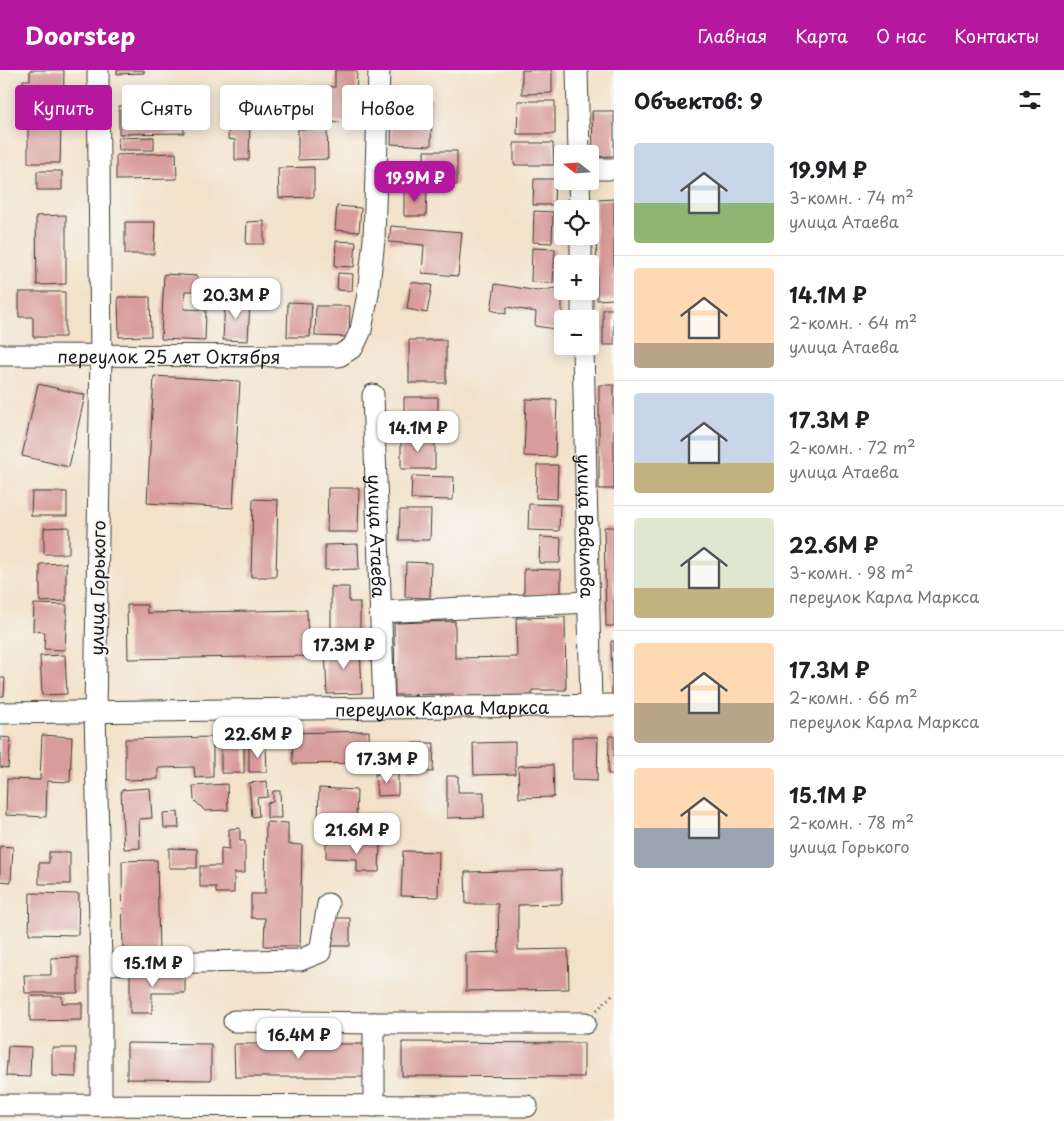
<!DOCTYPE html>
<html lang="ru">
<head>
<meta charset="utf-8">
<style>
	:root { --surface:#fff; --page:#f2f2f2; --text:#202124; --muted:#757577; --line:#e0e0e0; --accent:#b5179e }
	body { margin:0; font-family:"Playpen Sans",sans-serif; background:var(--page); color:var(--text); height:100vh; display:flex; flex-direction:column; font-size:19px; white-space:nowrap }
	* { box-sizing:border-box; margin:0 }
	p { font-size:16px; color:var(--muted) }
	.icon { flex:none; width:28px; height:28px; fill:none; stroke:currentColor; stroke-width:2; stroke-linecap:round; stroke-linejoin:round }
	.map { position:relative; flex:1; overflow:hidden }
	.panel { display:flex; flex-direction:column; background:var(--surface); width:450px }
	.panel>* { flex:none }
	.top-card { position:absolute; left:15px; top:15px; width:475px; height:45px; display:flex; gap:10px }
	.needle { width:32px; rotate:287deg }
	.controls { position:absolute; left:554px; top:75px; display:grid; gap:10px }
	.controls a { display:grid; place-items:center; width:45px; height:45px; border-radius:5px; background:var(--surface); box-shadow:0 2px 12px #0003; font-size:25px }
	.price { position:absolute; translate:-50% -42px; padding:0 11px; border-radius:10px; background:#fff; color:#222; font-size:16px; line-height:32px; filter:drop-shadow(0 1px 2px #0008) }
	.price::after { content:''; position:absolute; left:50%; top:30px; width:15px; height:11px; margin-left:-8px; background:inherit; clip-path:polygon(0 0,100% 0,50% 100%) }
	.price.selected { background:var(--accent); color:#fff }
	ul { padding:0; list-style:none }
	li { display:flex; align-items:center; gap:15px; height:125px; padding:0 20px }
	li+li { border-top:1px solid var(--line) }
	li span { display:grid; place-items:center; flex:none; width:140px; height:100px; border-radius:5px; color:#555 }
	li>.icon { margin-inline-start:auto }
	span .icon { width:60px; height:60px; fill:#fffc; stroke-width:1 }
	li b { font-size:21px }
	h2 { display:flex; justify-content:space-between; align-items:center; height:60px; padding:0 20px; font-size:21px }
	.pill { padding:0 18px; border-radius:5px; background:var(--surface); box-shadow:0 2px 12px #0003; font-size:18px; line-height:45px }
	.pill.selected { background:var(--accent); color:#fff }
	header { display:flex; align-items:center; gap:30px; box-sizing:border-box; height:70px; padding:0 25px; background:var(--accent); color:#fff }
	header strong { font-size:24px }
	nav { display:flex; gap:28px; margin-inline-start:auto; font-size:18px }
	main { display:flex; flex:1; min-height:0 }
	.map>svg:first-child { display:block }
</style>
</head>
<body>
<header>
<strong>Doorstep</strong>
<nav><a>Главная</a><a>Карта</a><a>О нас</a><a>Контакты</a></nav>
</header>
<main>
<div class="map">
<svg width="614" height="1051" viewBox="0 0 614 1051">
	<rect width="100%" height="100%" fill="#f6f6f2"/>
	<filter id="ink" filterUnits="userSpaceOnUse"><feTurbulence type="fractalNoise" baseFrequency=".02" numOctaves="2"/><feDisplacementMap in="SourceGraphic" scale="10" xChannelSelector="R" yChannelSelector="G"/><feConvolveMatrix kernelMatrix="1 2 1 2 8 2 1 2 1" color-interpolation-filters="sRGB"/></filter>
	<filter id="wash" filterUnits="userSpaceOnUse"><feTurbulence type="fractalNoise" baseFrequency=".0096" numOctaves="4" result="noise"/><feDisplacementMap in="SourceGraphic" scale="20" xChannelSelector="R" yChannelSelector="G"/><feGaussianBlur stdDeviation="1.12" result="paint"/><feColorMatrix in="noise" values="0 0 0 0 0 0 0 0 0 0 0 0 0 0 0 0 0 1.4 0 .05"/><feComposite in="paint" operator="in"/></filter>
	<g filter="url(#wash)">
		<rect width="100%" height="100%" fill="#f3e2ca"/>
		<g id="blocks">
			<path fill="#d89c9a" d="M30,0H64L63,47L30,46L31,22L23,21V10H30Z
				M117,0H144V3L117,4Z
				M335,0H357L355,53L310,52L311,16L335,17Z
				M522,0H552V23L522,24Z
				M393,29L432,30L431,76L391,74Z
				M518,31H555V64H517Z
				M183,35L184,63L119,64V36Z
				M592,41H614V86L593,87Z
				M229,49L250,50L249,90H235V70L228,69Z
				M28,54L61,55L60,93H28Z
				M298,59H327L328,89L298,90Z
				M154,67V80H119L118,68Z
				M514,73H553L554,95H514Z
				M424,81H457V115H425Z
				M176,83L177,109L116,110V85Z
				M314,97V127L279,128L278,98Z
				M37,101H62V120H37Z
				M534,109H555L554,135H533Z
				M404,119L427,120L426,146H404Z
				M614,129V229L597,230L596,130Z
				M337,136L361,138L359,162L335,160Z
				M534,141L553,142L552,173L533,172Z
				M66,145V214L37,215L36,146Z
				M264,151V174H246L247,152Z
				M125,152H155L154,184H125Z
				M391,156L462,162L458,206L422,203L424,175L389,172Z
				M336,171L356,172L354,197L335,196Z
				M532,178L555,179L553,213L531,212Z
				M338,203L353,204L352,221L337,220Z
				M164,204L198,206L197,221H185L184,239L206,240L205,271L161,269Z
				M411,212L432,215L427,243L407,239Z
				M495,214L538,221L562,217V260L535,256L536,242L507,237L506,244L491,240Z
				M19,222H65V267H33V247H19Z
				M118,227H150L151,266L119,267Z
				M225,230L250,231L248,271L223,270Z
				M288,232L312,233L310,267H287Z
				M316,236H350L349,267L315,266Z
				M603,239H614V275H603Z
				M409,270H446V313H409Z
				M154,306L240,311L233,438L147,433Z
				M38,314L85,325L69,397L22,386Z
				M599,315H614V419H599Z
				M404,327H438V360H404Z
				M526,329L557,330L555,387L524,386Z
				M401,368H435V399H401Z
				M537,395H558L557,429L536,428Z
				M412,406L454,407L453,430L411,429Z
				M328,418H359L358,462H327Z
				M32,422H67V446H31Z
				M253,429L278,430L276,507H251Z
				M529,434L560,435L559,461L528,460Z
				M400,440H431L430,470H399Z
				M69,457V484H44V458Z
				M604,457H614V556H606Z
				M540,467L561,468L560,493H539Z
				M358,474L359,499L325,500V475Z
				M406,492L431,493L430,528L405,527Z
				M66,493V531L40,532V494Z
				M524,499L561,500V525L524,524Z
				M331,517H349V532H360V566H331Z
				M34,534L67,535L65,580L44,579L45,562L33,561Z
				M127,535H147V543L307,540L308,586L128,589Z
				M565,547L566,620H532V628L453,630V624L395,625L394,553L455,551V588L517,587L516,548Z
				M611,571H614V627H612Z
				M360,576L362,623L327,624L325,578Z
				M65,585L67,624L42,625L40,586Z
				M0,608H5L4,626H0Z
				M369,661L370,693L293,694L292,663Z
				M42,665L72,667L70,712L47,711L46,747L6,745L7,709L40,710Z
				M609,666H614V704H608Z
				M0,667L11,668L8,698L0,697Z
				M213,667V707L195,708L194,697L158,698V709L125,710V669Z
				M572,667H598L597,711L572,710Z
				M515,672V704L474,705L473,673Z
				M221,673L244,674V703H221Z
				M410,673H434L433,702L409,701Z
				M249,675H266L267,702H249Z
				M553,695L554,727L519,728L518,696Z
				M398,703V725L377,726L375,704Z
				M447,706H458V722H484V747L447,748Z
				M267,711L268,727L257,728L259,746L252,747L249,713Z
				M227,714L228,740L205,741L194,730L193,716Z
				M150,718L152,748L139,749L140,778L124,779L121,720Z
				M319,718L357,720L356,750L318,748Z
				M273,721H280L281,748H267V733L273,732Z
				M178,742L179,758H164L163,743Z
				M266,752L288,753V774L302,775L300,876H264L265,848H251V824H265Z
				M240,758V771H245V803H234V823H216V817H200V796H221V778L229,779V759Z
				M326,773L380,774L379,802H357V789L326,788Z
				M0,776L13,777L11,812L0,811Z
				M169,778L197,779V798H169Z
				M403,781L439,782L438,827L401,826Z
				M49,782H70V814H39V793H49Z
				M157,790L159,886L123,887L122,791Z
				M561,800L562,834L518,835V880L568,879L569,919L466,921V883L499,882L498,834H466L465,802Z
				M30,823L79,824L78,865L29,864Z
				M331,848H350V876H331Z
				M78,887V923H25L24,905H51V888Z
				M185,901V923H152V943H130V902Z
				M30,926H62V933H82V950L30,951Z
				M402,972L584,973V1007L402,1006Z
				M127,973L211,974V1010L127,1009Z
				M234,974H364V1007H235Z
				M8,976L31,977L30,1007L6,1006Z
				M52,978H76V1007L52,1006Z"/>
		</g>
	</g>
	<g filter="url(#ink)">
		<use href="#blocks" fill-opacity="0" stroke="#3c3a36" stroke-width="1"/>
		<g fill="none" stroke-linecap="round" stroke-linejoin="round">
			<defs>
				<g id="minor">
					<path d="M98,0L101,285L95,642L101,894V1035"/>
					<path d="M577,0L579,84"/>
					<path d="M590,99H614"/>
					<path d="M579,111L580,139"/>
					<path d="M581,166V194"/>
					<path d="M582,221V249"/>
					<path id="s1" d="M583,276L591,636"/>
					<path id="s2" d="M0,285L339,286L353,277L361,260L368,224L374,170L379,0"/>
					<path id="s3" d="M373,325L384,638"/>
					<path d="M380,542L589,532"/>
					<path id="s4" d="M0,643L614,635"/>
					<path d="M101,894L300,890L320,882L328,834"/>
					<path d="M234,951L374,953H585"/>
					<path d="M374,953V1036"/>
					<path d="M0,1035L527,1036"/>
				</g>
			</defs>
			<use href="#minor" stroke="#3c3a36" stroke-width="23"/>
			<path stroke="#3c3a36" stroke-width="3" stroke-dasharray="1 4" stroke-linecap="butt" d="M597,940L614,923"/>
			<use href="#minor" stroke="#fff" stroke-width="21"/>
		</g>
	</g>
	<g text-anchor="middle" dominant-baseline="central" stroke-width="4.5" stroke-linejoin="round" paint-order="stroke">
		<g font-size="18" fill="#1c1c1c" stroke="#f6f6f2">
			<text stroke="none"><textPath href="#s2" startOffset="169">переулок 25 лет Октября</textPath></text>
			<text stroke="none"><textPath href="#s1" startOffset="180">улица Вавилова</textPath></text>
			<text stroke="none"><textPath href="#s3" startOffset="141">улица Атаева</textPath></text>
			<text transform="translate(97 518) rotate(-89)">улица Горького</text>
			<text stroke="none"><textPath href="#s4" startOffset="442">переулок Карла Маркса</textPath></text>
		</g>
	</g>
</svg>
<div class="controls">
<a><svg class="needle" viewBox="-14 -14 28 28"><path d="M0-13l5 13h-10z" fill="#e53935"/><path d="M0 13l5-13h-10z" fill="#757577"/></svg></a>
<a><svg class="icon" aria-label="locate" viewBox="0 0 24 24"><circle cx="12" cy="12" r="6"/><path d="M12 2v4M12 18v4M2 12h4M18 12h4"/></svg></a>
<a>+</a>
<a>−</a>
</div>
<b class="price selected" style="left:415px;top:133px">19.9M ₽</b>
<b class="price" style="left:236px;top:250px">20.3M ₽</b>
<b class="price" style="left:418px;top:383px">14.1M ₽</b>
<b class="price" style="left:344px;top:600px">17.3M ₽</b>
<b class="price" style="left:258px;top:689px">22.6M ₽</b>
<b class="price" style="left:387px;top:714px">17.3M ₽</b>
<b class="price" style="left:357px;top:785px">21.6M ₽</b>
<b class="price" style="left:153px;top:918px">15.1M ₽</b>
<b class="price" style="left:299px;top:990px">16.4M ₽</b>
<div class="top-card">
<a class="pill selected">Купить</a>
<a class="pill">Снять</a>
<a class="pill">Фильтры</a>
<a class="pill">Новое</a>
</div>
</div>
<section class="panel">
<h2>Объектов: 9<svg class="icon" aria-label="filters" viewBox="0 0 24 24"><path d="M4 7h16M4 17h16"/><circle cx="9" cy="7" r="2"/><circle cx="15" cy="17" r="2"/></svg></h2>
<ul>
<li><span style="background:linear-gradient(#c9d6e8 60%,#8fb573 0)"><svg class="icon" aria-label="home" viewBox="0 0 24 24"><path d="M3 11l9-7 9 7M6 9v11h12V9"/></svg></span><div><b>19.9M ₽</b><p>3-комн. · 74 m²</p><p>улица Атаева</p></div></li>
<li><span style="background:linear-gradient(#ffd9b3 75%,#b9a48a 0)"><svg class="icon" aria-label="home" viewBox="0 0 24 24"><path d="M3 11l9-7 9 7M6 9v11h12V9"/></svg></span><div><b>14.1M ₽</b><p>2-комн. · 64 m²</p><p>улица Атаева</p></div></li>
<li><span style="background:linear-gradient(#c9d6e8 70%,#c2b280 0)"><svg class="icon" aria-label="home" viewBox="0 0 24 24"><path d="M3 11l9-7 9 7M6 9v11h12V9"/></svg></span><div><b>17.3M ₽</b><p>2-комн. · 72 m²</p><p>улица Атаева</p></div></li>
<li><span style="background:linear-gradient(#dfe7d0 70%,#c2b280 0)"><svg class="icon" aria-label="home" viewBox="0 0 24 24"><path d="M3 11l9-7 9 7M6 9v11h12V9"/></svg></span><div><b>22.6M ₽</b><p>3-комн. · 98 m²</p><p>переулок Карла Маркса</p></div></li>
<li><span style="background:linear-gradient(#ffd9b3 60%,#b9a48a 0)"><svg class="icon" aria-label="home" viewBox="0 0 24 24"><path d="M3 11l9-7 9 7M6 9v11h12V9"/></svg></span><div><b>17.3M ₽</b><p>2-комн. · 66 m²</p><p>переулок Карла Маркса</p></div></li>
<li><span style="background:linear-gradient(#ffd9b3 60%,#9aa5b1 0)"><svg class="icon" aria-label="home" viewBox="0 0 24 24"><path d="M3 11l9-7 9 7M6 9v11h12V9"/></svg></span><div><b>15.1M ₽</b><p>2-комн. · 78 m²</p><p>улица Горького</p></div></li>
</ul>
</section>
</main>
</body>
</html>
